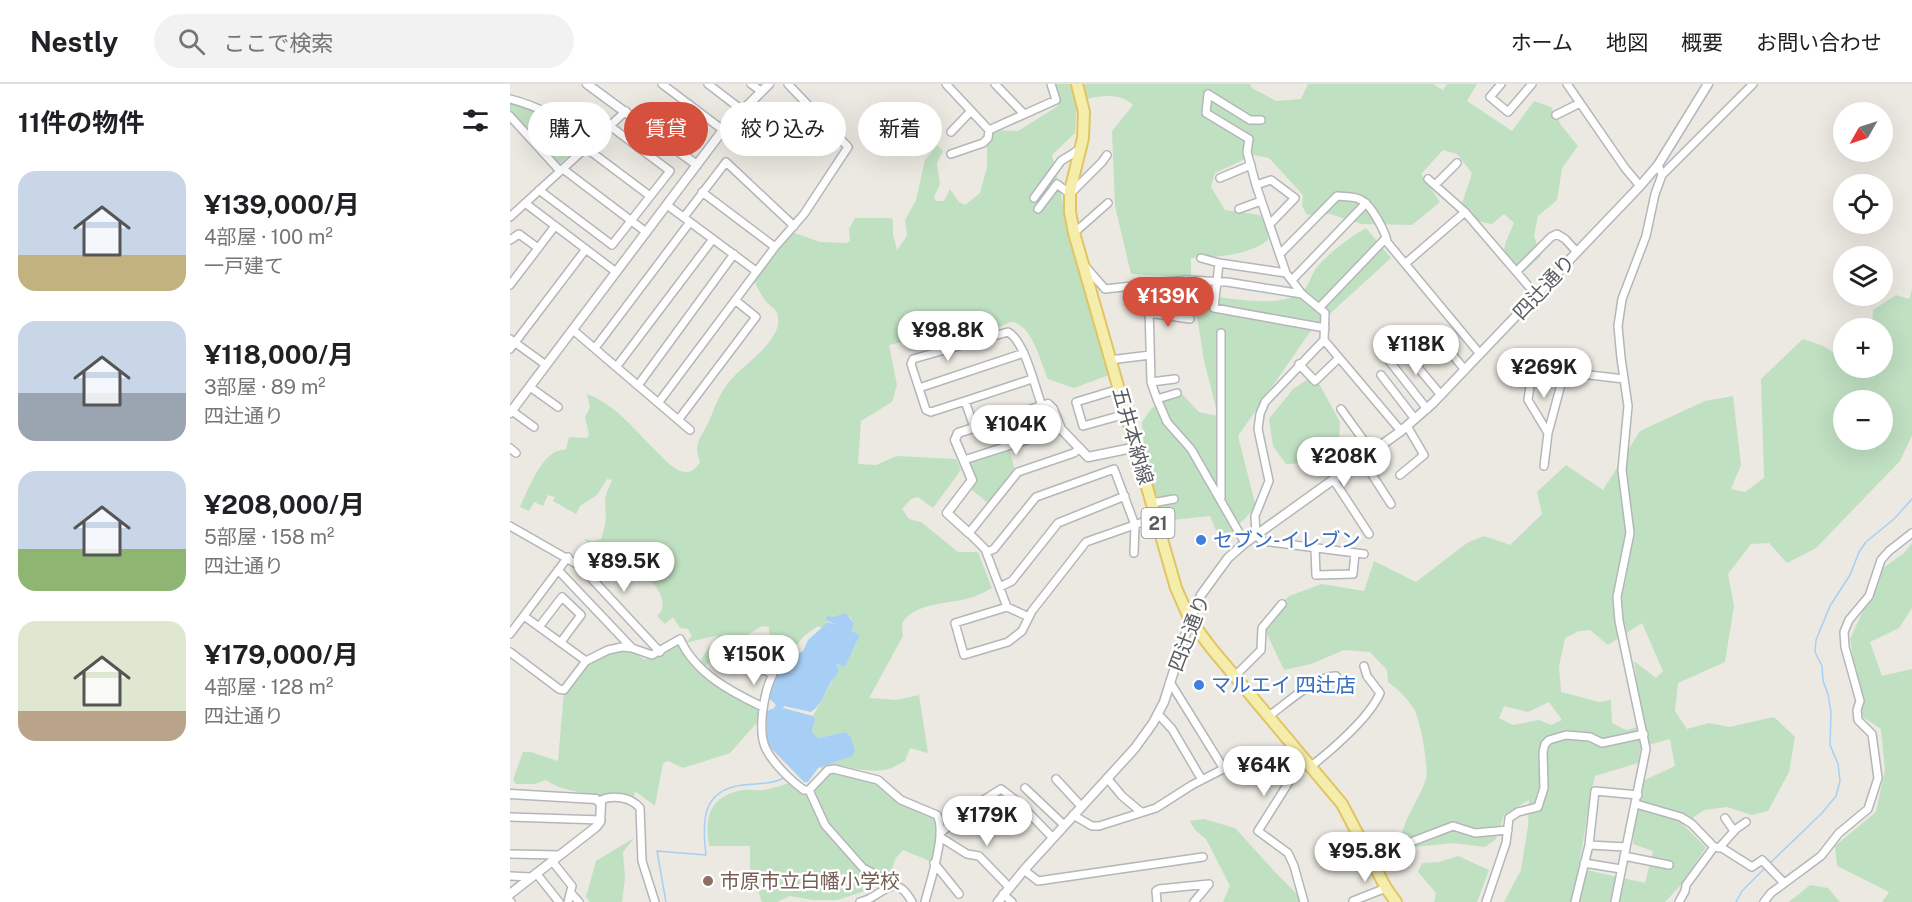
<!DOCTYPE html>
<html lang="ja">
<head>
<meta charset="utf-8">
<style>
	:root { --surface:#fff; --page:#f2f2f2; --text:#202124; --muted:#757577; --line:#e0e0e0; --accent:#d5513d }
	body { margin:0; font-family:"Public Sans","Noto Sans JP",sans-serif; background:var(--page); color:var(--text); height:100vh; display:flex; flex-direction:column; font-size:22px; white-space:nowrap }
	* { box-sizing:border-box; margin:0 }
	p { font-size:20px; color:var(--muted) }
	.icon { flex:none; width:33px; height:33px; fill:none; stroke:currentColor; stroke-width:2; stroke-linecap:round; stroke-linejoin:round }
	.map { position:relative; flex:1; overflow:hidden }
	.sheet { display:flex; flex-direction:column; background:var(--surface); width:510px }
	.sheet>* { flex:none }
	.banner { position:absolute; left:18px; top:18px; width:570px; height:54px; display:flex; gap:12px }
	.needle { width:39px; rotate:231deg }
	.tools { position:absolute; left:1323px; top:18px; display:grid; gap:12px }
	.tools a { display:grid; place-items:center; width:60px; height:60px; border-radius:50%; background:var(--surface); box-shadow:0 6px 24px #0002; font-size:30px }
	.price { position:absolute; translate:-50% -51px; padding:0 14px; border-radius:21px; background:#fff; color:#222; font-size:20px; line-height:39px; filter:drop-shadow(0 2px 3px #0008) }
	.price::after { content:''; position:absolute; left:50%; top:36px; width:18px; height:14px; margin-left:-9px; background:inherit; clip-path:polygon(0 0,100% 0,50% 100%) }
	.price.selected { background:var(--accent); color:#fff }
	ul { padding:0; list-style:none }
	li { display:flex; align-items:center; gap:18px; height:150px; padding:0 18px }
	li span { display:grid; place-items:center; flex:none; width:168px; height:120px; border-radius:18px; color:#555 }
	li>.icon { margin-inline-start:auto }
	span .icon { width:72px; height:72px; fill:#fffc; stroke-width:1 }
	li b { font-size:26px }
	h2 { display:flex; justify-content:space-between; align-items:center; height:72px; padding:0 18px; font-size:26px }
	.chip { padding:0 21px; border-radius:27px; background:var(--surface); box-shadow:0 6px 24px #0002; font-size:21px; line-height:54px }
	.chip.selected { background:var(--accent); color:#fff }
	header { display:flex; align-items:center; gap:36px; box-sizing:border-box; height:84px; padding:0 30px; background:var(--surface); border-bottom:2px solid var(--line) }
	header strong { font-size:28px }
	nav { display:flex; gap:33px; margin-inline-start:auto; font-size:21px }
	.search { width:420px; height:54px; background:var(--page); display:flex; align-items:center; gap:15px; box-sizing:border-box; padding:0 21px; border-radius:33px; color:var(--muted); font-size:22px }
	main { display:flex; flex:1; min-height:0 }
	.map>svg:first-child { display:block }
</style>
</head>
<body>
<header>
<strong>Nestly</strong>
<div class="search"><svg class="icon" aria-label="search" viewBox="0 0 24 24"><circle cx="10" cy="10" r="6"/><path d="M15 15l6 6"/></svg>ここで検索</div>
<nav><a>ホーム</a><a>地図</a><a>概要</a><a>お問い合わせ</a></nav>
</header>
<main>
<section class="sheet">
<h2>11件の物件<svg class="icon" aria-label="filters" viewBox="0 0 24 24"><path d="M4 7h16M4 17h16"/><circle cx="9" cy="7" r="2"/><circle cx="15" cy="17" r="2"/></svg></h2>
<ul>
<li><span style="background:linear-gradient(#c9d6e8 70%,#c2b280 0)"><svg class="icon" aria-label="home" viewBox="0 0 24 24"><path d="M3 11l9-7 9 7M6 9v11h12V9"/></svg></span><div><b>¥139,000/月</b><p>4部屋 · 100 m²</p><p>一戸建て</p></div></li>
<li><span style="background:linear-gradient(#c9d6e8 60%,#9aa5b1 0)"><svg class="icon" aria-label="home" viewBox="0 0 24 24"><path d="M3 11l9-7 9 7M6 9v11h12V9"/></svg></span><div><b>¥118,000/月</b><p>3部屋 · 89 m²</p><p>四辻通り</p></div></li>
<li><span style="background:linear-gradient(#c9d6e8 65%,#8fb573 0)"><svg class="icon" aria-label="home" viewBox="0 0 24 24"><path d="M3 11l9-7 9 7M6 9v11h12V9"/></svg></span><div><b>¥208,000/月</b><p>5部屋 · 158 m²</p><p>四辻通り</p></div></li>
<li><span style="background:linear-gradient(#dfe7d0 75%,#b9a48a 0)"><svg class="icon" aria-label="home" viewBox="0 0 24 24"><path d="M3 11l9-7 9 7M6 9v11h12V9"/></svg></span><div><b>¥179,000/月</b><p>4部屋 · 128 m²</p><p>四辻通り</p></div></li>
</ul>
</section>
<div class="map">
<svg width="1402" height="818" viewBox="0 0 1402 818">
	<rect width="100%" height="100%" fill="#ebe9e1"/>
	<path fill="#c0e0c2" fill-rule="evenodd" d="M544,0H740L742,4L766,17L791,15L798,0H923L933,6L937,0H967L957,17L1002,47L1024,17L1041,23L1051,41L1068,62L1052,84L1047,116L1028,132L1024,152L1031,172L1009,192L993,179L995,160L1004,139L994,130L982,140L967,137L951,123L962,89L947,70L933,66L911,90L930,118L902,141L852,140L820,130L797,131L792,122L793,111L759,74L744,71L705,89L701,103L715,126L750,131L757,141L758,156C737,172 707,173 681,174V213L665,226L657,224L654,216L655,192L621,190L605,122L602,47L623,21C609,7 584,12 567,18L565,49L542,71L566,178L599,291L564,304L538,295C531,279 521,237 500,238L458,258L441,248L379,261L387,301L382,318L351,337L348,380L366,381L387,372L446,375L451,386L423,424L408,413L401,415L392,425L399,435L411,438L448,468H468L482,504C474,508 466,513 456,515C436,520 403,519 392,540L393,552L359,614L387,616L409,611L418,669L400,664L395,677C390,679 384,684 378,685C357,691 333,678 312,686L311,683L338,673L344,664L341,653L336,648L308,654L302,648L305,635L303,632L329,585L326,581L330,580L332,582L341,571L350,551L342,547L344,539L340,533H317L318,538L312,544L308,542L294,552L276,574L268,581L265,577L268,571L265,564L269,555L259,550V543L252,542L234,553L222,565L218,562H214L194,584L189,578L208,551L175,559L182,552L178,545L170,544L163,533L155,540L147,532C161,519 146,502 136,491L138,484L134,474L128,475L107,491L74,455L83,457L91,455C97,439 96,432 95,416C95,410 100,402 102,396L97,395L87,411L70,422L66,430L43,417L45,413L38,411L33,422L24,418L19,427L10,423C18,406 27,381 43,369C46,367 52,366 56,365L59,353L77,354L79,350L75,333L80,323L77,310C107,321 126,348 149,370C155,376 162,384 171,387C180,390 186,385 190,378C182,356 193,353 200,335C205,322 210,309 219,298C233,280 272,258 268,233C267,223 258,222 254,215C250,209 247,202 243,195L282,148L310,158L337,159L340,157L339,145L345,134H379L383,135V150L387,166L397,152L395,136L406,116L415,76L427,61L433,67L427,79L430,100L424,113L426,117H434L440,105L449,118L455,121L470,109L477,83V46L508,47L548,22Z
		M0,15L20,21L77,54L76,57L48,81L0,28Z
		M856,144L881,174L800,248L728,352L746,423L711,459L700,432L653,437L635,378L632,338L641,325L659,312L670,308L689,328L708,332L694,276L685,220L698,211C721,215 776,225 794,206C800,199 802,188 808,182C821,167 839,154 856,144Z
		M1402,206V351L1390,377L1306,464L1277,479L1259,459L1241,460L1218,490L1224,522L1215,578L1168,599L1165,627L1177,645L1199,639L1219,643L1264,633L1285,653L1279,688L1258,727L1242,731L1217,723L1194,726L1173,741L1196,763L1171,801L1155,818H994L1011,786L1018,742L1019,716L994,731L986,755L975,763L943,759L906,763L891,755C895,730 910,716 916,694C919,684 910,634 904,625C897,614 888,605 878,598L877,586L860,568L834,566L801,580L774,586L755,546L761,530L779,512L812,500L854,507L864,477L906,498L957,459L974,452L1000,461L1032,430L1027,408L1056,381L1093,406L1130,347L1195,317L1223,312L1231,381L1221,405L1235,408L1254,394L1251,295L1293,255L1313,262L1333,274L1334,284H1372V244H1362L1363,226L1386,211L1399,215ZM1334,316H1372V356H1334ZM1132,539L1153,587L1146,594L1124,577L1132,642L1116,646L1102,639L1101,616L1089,618L1051,608L1049,582L1055,554L1069,547L1080,546L1098,561ZM1039,618L1052,636L1041,641L1029,636L1003,641L989,634L994,622L1018,628ZM1160,655L1165,682L1126,700L1123,760L1143,767L1135,799L1068,784C1075,754 1077,723 1085,692L1128,679L1131,663Z
		M801,293L807,296L830,338L829,357C810,370 800,380 776,380L763,362L759,335L783,305Z
		M499,365L505,386L479,420L461,405L467,397L460,381L461,377Z
		M1402,459V524L1389,544L1360,558L1372,592L1402,585V818H1372L1379,808L1327,782L1325,762L1366,728L1375,686L1371,645L1353,633L1340,555L1373,484L1394,469Z
		M169,558L192,587L250,624L251,634L220,669L173,684L158,677L153,679L145,722L125,707L123,715C101,713 52,709 36,696L25,700H6L3,696L13,668H21L48,677L54,607L77,579L108,565L124,567L133,575H138Z
		M318,687L368,696L383,710L427,734V753L422,778L393,766L385,775L379,796L352,808L327,816H303L280,812L267,818H252L240,785V762H199C194,732 200,711 234,706C240,705 246,707 253,706C262,705 271,701 281,699L294,706Z
		M694,735L725,744L766,789L791,814V818H713L720,802L696,755L685,746L680,737Z
		M124,754L113,768L115,794L112,818H80L76,813L86,777Z
		M948,772L979,786L967,818H924L926,809L908,788L912,779L929,778Z
		M1300,801L1318,804L1330,818H1279Z"/>
	<path fill="#a7cff5" d="M335,529L344,539L342,547L350,551L336,581L334,583L329,580L326,581L329,585C327,591 324,594 321,598C314,610 312,620 301,628L274,622L273,624L303,632L305,635L302,648L308,654L336,648L341,653L345,667L342,672L308,684L298,698H294L259,662L257,655V627L264,624L266,621L259,614L262,601L270,585L282,573L293,567L298,556L318,538L326,541L316,536L317,532L324,533Z"/>
	<g fill="none" stroke-linecap="round" stroke-linejoin="round">
		<path stroke="#a7cff5" stroke-width="1.5" d="M1259,780L1312,729L1326,712L1330,697L1328,680L1320,661L1321,628L1318,610L1313,597L1312,582L1305,568L1306,556L1320,522L1340,491L1349,468L1356,458L1384,435L1402,415
			M156,818L147,767L196,771C192,738 191,706 233,701C248,699 260,701 274,694
			M1226,818L1232,807L1256,783"/>
		<defs>
			<path id="minor" d="M152,0L213,46
				M198,0L232,26
				M241,0L251,7
				M436,0L479,46L546,16L541,0
				M485,0L514,30
				M991,0L980,13L998,28L1022,0
				M1057,0L1115,84L1130,102
				M0,15C32,23 57,39 84,56
				M1046,31L1070,19
				M0,32L50,87
				M751,36H740L698,10L696,29L739,55L737,68L746,101L776,189L792,210L815,229L814,256L755,318L750,330L748,345L759,397L745,432L746,451L752,457L854,470
				M441,48L461,27
				M153,55L179,20
				M76,64L140,112
				M441,70L473,59L478,54L479,46
				M53,85L136,148
				M1152,91L1243,0
				M710,94L741,81
				M918,95L955,128L1027,212
				M746,101L761,96L785,114L760,140
				M925,101L947,79
				M29,106L102,161L160,87L100,42
				M192,108L265,163
				M524,114L551,77L570,65
				M15,119L106,188
				M157,121L246,187
				M528,125L547,100L560,110L592,78L597,71
				M729,125L751,117
				M0,133L116,27
				M174,133L216,78L284,142
				M564,149L598,119
				M0,156L9,150L28,164
				M770,170L827,112C834,113 845,112 851,116C861,120 876,149 877,158L970,270
				M691,174L709,179L776,189
				M709,179L704,224L815,244
				M896,179L955,128
				M575,182L595,205L676,196L717,198L792,210
				M1007,187L1041,153L1047,150L1055,155L1067,168
				M782,196L856,119
				M0,201L45,142
				M639,222L641,298L647,315L657,338L681,365L735,459
				M809,224L876,154
				M639,229L680,235
				M63,246L180,346
				M923,247L955,286
				M0,255L36,281
				M814,256L891,347
				M85,264L180,138
				M0,265L76,165
				M895,268L931,311
				M877,274L917,325
				M600,276L640,271
				M789,280L805,297L829,274
				M107,282L203,155
				M871,291L905,335
				M641,298L665,295
				M129,300L224,170
				M20,303L48,323
				M409,304L514,269
				M609,305L566,318L573,342L616,330
				M647,315L667,309
				M455,317L522,295
				M149,318L265,163L294,130L338,63L278,0
				M831,325L862,368
				M2,327L24,343
				M169,335L246,233L225,216
				M464,343L455,317L421,328L416,326L401,280L403,275L498,248C515,257 525,304 532,322
				M1038,349L1054,289
				M0,364L6,369
				M852,375L881,420
				M454,376L551,345
				M1034,382L1038,349L1018,316L1020,302L1028,285L1114,295
				M890,391L914,371L897,342
				M823,395L859,450
				M711,414V249
				M642,419L664,415
				M0,442L70,482L150,568
				M805,464L806,491L843,490L845,469
				M477,468L484,465L526,413L604,385L625,441L624,469
				M48,486L122,564
				M490,503L502,497L548,439L615,412
				M497,523L475,465L459,449L508,388L564,369L570,364
				M14,532L76,577
				M519,533L497,523L445,539L454,571L498,558L512,547L522,527L576,458L647,433
				M29,543L52,513L71,531L51,558
				M0,550L58,473
				M0,568L49,605L54,606L76,577L98,566L112,563L122,564L142,571L170,555C185,589 221,608 253,623
				M230,576L263,590C254,607 247,647 256,665C263,679 281,697 294,706H299L318,686L324,685L368,696L391,716L427,731C437,749 420,798 415,818
				M725,592L751,566L752,544L772,520
				M660,598L714,685
				M648,630L662,645L692,696
				M759,632C774,621 809,590 826,592L835,604
				M800,683C822,666 860,633 870,609L857,592L854,582
				M780,687L779,698L748,747L778,769L784,782L794,818
				M597,694L612,712L631,728
				M546,695L571,722
				M515,704L554,741
				M299,706L315,741L353,784L376,796L378,802
				M89,717C102,710 121,713 130,724L132,777L145,818
				M1126,720L1171,733L1182,740L1204,763L1212,764L1242,783L1252,776L1274,799
				M563,731L582,742H589L646,724L682,701L727,678L734,676C742,681 747,689 754,692C769,699 783,684 794,676
				M0,733L91,736
				M1215,734L1224,747
				M430,749L467,720L491,705L508,718L543,754
				M430,753L457,770L469,772L499,803
				M1079,761L1116,763
				M1209,764L1226,745L1236,738
				M0,770L49,771
				M1114,772L1159,781
				M862,774L874,772L891,773L901,758L943,742L965,749L998,746
				M42,777L62,802L58,818
				M424,779L449,810
				M1074,779L1111,785
				M514,786L528,797L693,773
				M26,789L49,818
				M0,792L21,793
				M61,809L69,818
				M493,810L502,818
				M0,817L1,818
				M843,817L876,804
				M350,818C373,814 383,784 402,818
				M647,818L646,807L649,805L699,800L684,818
				M976,818L996,759L999,734L1008,728L1028,723L1034,704L1033,668L1035,660L1039,656L1056,651L1080,653L1092,659L1134,650
				M1065,818L1079,761L1085,707L1128,711
				M1105,818L1136,665L1109,537L1107,513L1120,449L1112,386L1118,322L1111,274L1108,242L1112,215L1136,152L1145,110L1152,91L1148,81
				M1169,818L1175,807L1176,801L1204,763
				M1254,818L1261,809L1311,772L1329,749L1358,725L1368,694L1362,650L1348,636L1347,626L1350,617L1335,563L1334,548L1339,536L1359,512L1371,476L1379,467L1402,449"/>
			<path id="tertiary" d="M77,0L187,81
				M0,329L213,46L259,0
				M459,449L437,429L462,396L445,356L448,349L538,320L543,325L551,345L578,373L627,363
				M0,710L86,715L91,720L90,738L86,743L0,810
				M488,818L514,786L625,664L643,639L654,618L680,536L691,511L718,474L735,459L891,347L923,319L1130,102L1148,81L1198,0"/>
			<path id="primary" d="M567,0L574,28L573,54L560,107V128L564,149L666,504L680,536L702,565L832,720L876,804L886,818"/>
		</defs>
		<use href="#minor" stroke="#b4b6ba" stroke-width="10"/>
		<use href="#tertiary" stroke="#b4b6ba" stroke-width="11"/>
		<use href="#primary" stroke="#e1c564" stroke-width="14"/>
		<use href="#minor" stroke="#fff" stroke-width="7"/>
		<use href="#tertiary" stroke="#fff" stroke-width="8"/>
		<use href="#primary" stroke="#f5edab" stroke-width="10"/>
	</g>
	<g fill="#3f7fe0" stroke="#fff" stroke-width="2">
		<circle cx="691" cy="456" r="6"/>
		<circle cx="689" cy="601" r="6"/>
	</g>
	<circle fill="#8d6e63" stroke="#fff" stroke-width="2" cx="198" cy="797" r="6"/>
	<g text-anchor="middle" dominant-baseline="central" stroke-width="5" stroke-linejoin="round" paint-order="stroke">
		<rect fill="#fff" stroke="#8c8d90" stroke-width="1.5" x="631.5" y="424" width="33" height="30" rx="4.5"/>
		<g font-size="18" font-weight="bold" fill="#5a5c60">
			<text x="648" y="439">21</text>
		</g>
		<g font-size="20" fill="#5a5c60" stroke="#fff">
			<text transform="translate(1034 203) rotate(-47)">四辻通り</text>
			<text transform="translate(623 352) rotate(74)">五井本納線</text>
			<text transform="translate(679 549) rotate(-69)">四辻通り</text>
		</g>
		<g font-size="20" fill="#366cbe" stroke="#fff" text-anchor="start">
			<text x="703" y="456">セブン-イレブン</text>
			<text x="701" y="601">マルエイ 四辻店</text>
		</g>
		<g font-size="20" fill="#785e54" stroke="#fff" text-anchor="start">
			<text x="210" y="797">市原市立白幡小学校</text>
		</g>
	</g>
</svg>
<div class="tools">
<a><svg class="needle" viewBox="-14 -14 28 28"><path d="M0-13l5 13h-10z" fill="#e53935"/><path d="M0 13l5-13h-10z" fill="#757577"/></svg></a>
<a><svg class="icon" aria-label="locate" viewBox="0 0 24 24"><circle cx="12" cy="12" r="6"/><path d="M12 2v4M12 18v4M2 12h4M18 12h4"/></svg></a>
<a><svg class="icon" aria-label="layers" viewBox="0 0 24 24"><path d="M12 4l9 5-9 5-9-5zM3 14l9 5 9-5"/></svg></a>
<a>+</a>
<a>−</a>
</div>
<b class="price selected" style="left:658px;top:244px">¥139K</b>
<b class="price" style="left:438px;top:278px">¥98.8K</b>
<b class="price" style="left:906px;top:292px">¥118K</b>
<b class="price" style="left:1034px;top:315px">¥269K</b>
<b class="price" style="left:506px;top:372px">¥104K</b>
<b class="price" style="left:834px;top:404px">¥208K</b>
<b class="price" style="left:114px;top:509px">¥89.5K</b>
<b class="price" style="left:244px;top:602px">¥150K</b>
<b class="price" style="left:754px;top:713px">¥64K</b>
<b class="price" style="left:477px;top:763px">¥179K</b>
<b class="price" style="left:855px;top:799px">¥95.8K</b>
<div class="banner">
<a class="chip">購入</a>
<a class="chip selected">賃貸</a>
<a class="chip">絞り込み</a>
<a class="chip">新着</a>
</div>
</div>
</main>
</body>
</html>
